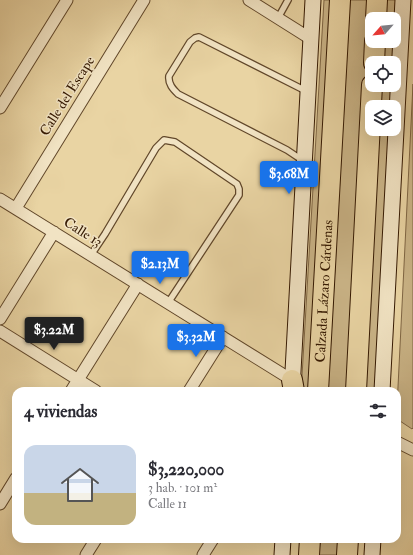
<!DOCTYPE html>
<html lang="es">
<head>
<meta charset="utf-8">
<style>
	:root { --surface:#fff; --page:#f2f2f3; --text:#2b2b33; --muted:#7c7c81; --accent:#1a73e8 }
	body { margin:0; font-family:"IM FELL Double Pica",serif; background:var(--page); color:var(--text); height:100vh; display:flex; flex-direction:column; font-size:15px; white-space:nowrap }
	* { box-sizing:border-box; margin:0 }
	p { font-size:13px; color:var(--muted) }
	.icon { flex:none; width:22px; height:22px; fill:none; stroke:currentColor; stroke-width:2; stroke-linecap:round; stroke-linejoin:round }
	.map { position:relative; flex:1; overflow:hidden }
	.drawer { position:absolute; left:12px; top:387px; width:389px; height:156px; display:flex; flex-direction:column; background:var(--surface); border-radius:12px; box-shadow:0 4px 16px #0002 }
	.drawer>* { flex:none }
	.needle { width:26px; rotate:243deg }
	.tools { position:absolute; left:365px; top:12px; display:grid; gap:8px }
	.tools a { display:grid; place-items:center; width:36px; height:36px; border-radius:8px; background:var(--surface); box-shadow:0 4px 16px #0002; font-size:20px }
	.price { position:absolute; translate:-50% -34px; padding:0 9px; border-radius:4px; background:var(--accent); color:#fff; font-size:13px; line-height:26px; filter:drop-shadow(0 1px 2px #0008) }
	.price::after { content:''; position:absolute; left:50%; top:24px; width:12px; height:9px; margin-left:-6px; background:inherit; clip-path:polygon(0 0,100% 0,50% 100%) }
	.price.current { background:#222; color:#fff }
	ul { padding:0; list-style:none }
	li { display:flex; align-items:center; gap:12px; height:100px; padding:0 12px }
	li span { display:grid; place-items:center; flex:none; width:112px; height:80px; border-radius:12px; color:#555 }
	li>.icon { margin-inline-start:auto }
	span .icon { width:48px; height:48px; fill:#fffc; stroke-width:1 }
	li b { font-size:17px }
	h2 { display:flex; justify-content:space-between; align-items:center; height:48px; padding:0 12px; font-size:17px }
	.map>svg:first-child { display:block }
</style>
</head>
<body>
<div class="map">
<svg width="413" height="555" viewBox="0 0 413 555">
	<rect width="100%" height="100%" fill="#e9d4a3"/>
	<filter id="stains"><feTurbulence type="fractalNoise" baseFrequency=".005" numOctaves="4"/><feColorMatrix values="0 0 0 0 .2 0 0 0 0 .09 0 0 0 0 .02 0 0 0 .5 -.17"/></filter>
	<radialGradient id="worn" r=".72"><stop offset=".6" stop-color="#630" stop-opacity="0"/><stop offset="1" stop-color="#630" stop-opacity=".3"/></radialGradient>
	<path fill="#cab487" stroke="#7f6644" d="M324,0H336L314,391H304L302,376Z
		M350,0H371L350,391H328Z
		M386,0H397L393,63H382L383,41H394V19H385Z
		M413,84V428L412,429L397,419V407Z
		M381,85H392L391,107H380Z
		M379,129H390L376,391H364Z
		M320,539H342L341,555H319Z"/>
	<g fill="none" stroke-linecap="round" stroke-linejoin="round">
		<defs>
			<path id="lane" d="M278,18L288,0
				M302,160L287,150L178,94C173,89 168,84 169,76L190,42L195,38L199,37L306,91
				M91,255L105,234L156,148L164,140L175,142L237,184L239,189V195L168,303"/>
			<path id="street" d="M249,0L311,39
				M0,108L67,0
				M0,199L292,380
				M16,208L144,0
				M0,319L54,232
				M0,331L96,391
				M71,391L138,284
				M189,391L223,337
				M397,442L413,450
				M0,504L16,478
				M86,555L96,539
				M203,555L213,539"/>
			<path id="secondary" d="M292,390L313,0
				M382,391L403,0
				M282,555L283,539
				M372,555L373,539"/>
			<g id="highway">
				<path d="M376,19L377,0"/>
				<path d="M374,63L375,41"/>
				<path d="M292,380L294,391"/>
				<path id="s1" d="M318,391L340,0"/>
				<path d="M356,391L372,85"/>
				<path d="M309,555L310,539"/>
				<path d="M347,555L348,539"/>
			</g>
		</defs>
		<use href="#lane" stroke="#61472a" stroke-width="8"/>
		<use href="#street" stroke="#61472a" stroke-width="13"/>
		<use href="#secondary" stroke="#341801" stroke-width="17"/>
		<use href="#highway" stroke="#341801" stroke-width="22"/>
		<use href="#lane" stroke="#f1e3c3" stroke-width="5.5"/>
		<use href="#street" stroke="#f1e3c3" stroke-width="11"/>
		<use href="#secondary" stroke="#f1e3c3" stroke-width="15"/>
		<use href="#highway" stroke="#e9d4a3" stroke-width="20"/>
	</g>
	<g text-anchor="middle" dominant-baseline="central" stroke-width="3" stroke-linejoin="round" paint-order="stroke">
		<g font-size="14" fill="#341801" stroke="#f1e3c3">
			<text transform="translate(67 96) rotate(-58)">Calle del Escape</text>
			<text transform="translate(83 232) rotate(32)">Calle 13</text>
			<text stroke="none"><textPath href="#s1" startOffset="100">Calzada Lázaro Cárdenas</textPath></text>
		</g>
	</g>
	<rect width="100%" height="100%" filter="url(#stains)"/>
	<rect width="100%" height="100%" fill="url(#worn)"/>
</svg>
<div class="tools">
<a><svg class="needle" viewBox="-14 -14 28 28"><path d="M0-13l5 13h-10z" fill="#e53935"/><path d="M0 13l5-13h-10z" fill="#7c7c81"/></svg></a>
<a><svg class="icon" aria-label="locate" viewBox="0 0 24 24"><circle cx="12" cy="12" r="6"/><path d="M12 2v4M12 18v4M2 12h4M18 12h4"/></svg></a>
<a><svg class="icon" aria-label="layers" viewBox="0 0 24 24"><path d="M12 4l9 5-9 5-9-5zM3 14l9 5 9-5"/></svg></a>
</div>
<b class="price" style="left:289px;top:195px">$3.68M</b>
<b class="price" style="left:160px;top:285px">$2.13M</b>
<b class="price current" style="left:54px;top:351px">$3.22M</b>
<b class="price" style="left:196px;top:358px">$3.32M</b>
<section class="drawer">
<h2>4 viviendas<svg class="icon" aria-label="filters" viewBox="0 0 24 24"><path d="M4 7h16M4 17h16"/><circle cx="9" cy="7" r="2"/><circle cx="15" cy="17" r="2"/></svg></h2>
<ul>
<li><span style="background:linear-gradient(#c9d6e8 60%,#c2b280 0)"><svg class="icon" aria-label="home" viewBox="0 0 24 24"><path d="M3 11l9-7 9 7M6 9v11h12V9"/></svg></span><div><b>$3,220,000</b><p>3 hab. · 101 m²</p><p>Calle 11</p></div></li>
</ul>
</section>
</div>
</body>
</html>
